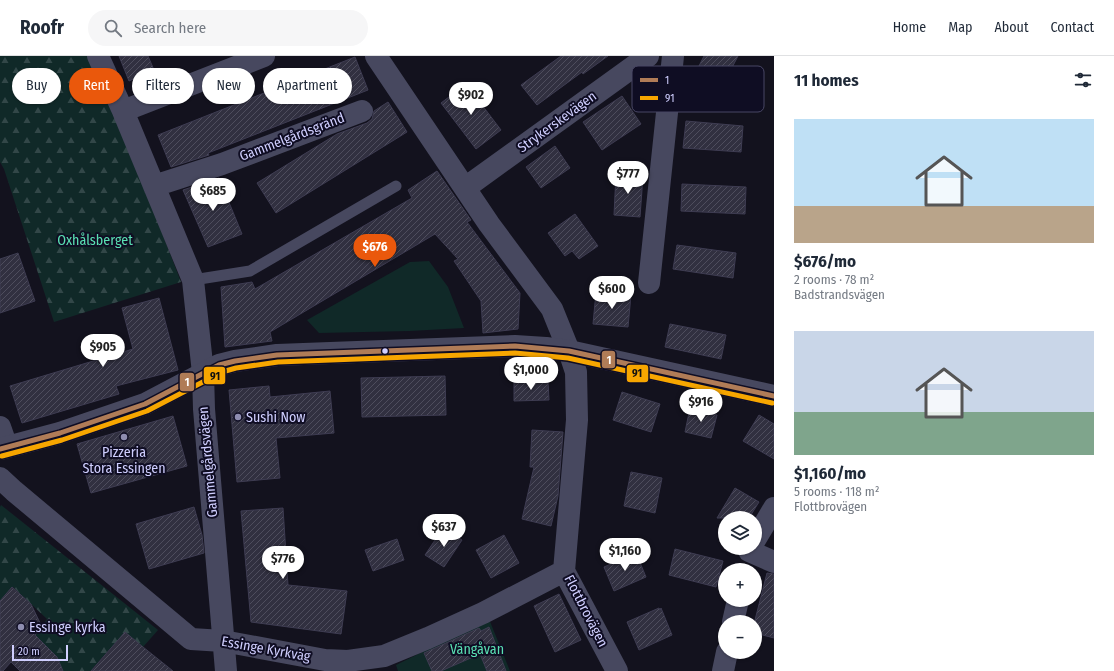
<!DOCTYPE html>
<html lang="en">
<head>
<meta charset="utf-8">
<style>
	:root { --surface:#fff; --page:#f6f6f7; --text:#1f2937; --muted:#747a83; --line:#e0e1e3; --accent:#ea580c }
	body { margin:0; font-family:"Fira Sans Condensed",sans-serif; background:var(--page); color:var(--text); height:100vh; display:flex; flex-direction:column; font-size:15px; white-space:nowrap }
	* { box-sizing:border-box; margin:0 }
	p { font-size:13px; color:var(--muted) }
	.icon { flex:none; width:22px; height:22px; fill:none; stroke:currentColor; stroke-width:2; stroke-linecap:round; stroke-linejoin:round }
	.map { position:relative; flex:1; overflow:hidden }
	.sheet { display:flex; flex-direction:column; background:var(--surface); width:340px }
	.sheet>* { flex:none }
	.hud { position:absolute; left:12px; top:12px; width:380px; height:36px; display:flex; gap:8px }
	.buttons { position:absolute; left:718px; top:455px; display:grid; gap:8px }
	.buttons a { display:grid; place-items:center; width:44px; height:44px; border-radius:50%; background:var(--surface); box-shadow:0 1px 3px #0004; font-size:20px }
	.scale { position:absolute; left:12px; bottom:10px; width:56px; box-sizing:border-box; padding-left:4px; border:2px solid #d0cfff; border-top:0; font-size:11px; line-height:14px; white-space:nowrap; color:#d0cfff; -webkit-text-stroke:3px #0f0d23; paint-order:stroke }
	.price { position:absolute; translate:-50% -34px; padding:0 9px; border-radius:14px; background:#fff; color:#222; font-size:13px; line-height:26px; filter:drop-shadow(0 1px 2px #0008) }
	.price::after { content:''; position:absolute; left:50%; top:24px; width:12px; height:9px; margin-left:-6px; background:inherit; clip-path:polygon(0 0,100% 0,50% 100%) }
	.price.selected { background:var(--accent); color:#fff }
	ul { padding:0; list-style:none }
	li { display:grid; align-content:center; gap:8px; height:212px; padding:0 20px }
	li span { display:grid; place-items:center; height:124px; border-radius:0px; color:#555 }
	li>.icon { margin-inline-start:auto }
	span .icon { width:72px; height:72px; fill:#fffc; stroke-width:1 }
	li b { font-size:17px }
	h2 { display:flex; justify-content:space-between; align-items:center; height:48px; padding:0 20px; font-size:17px }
	.chip { padding:0 14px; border-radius:18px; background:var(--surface); box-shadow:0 1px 3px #0004; font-size:14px; line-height:36px }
	.chip.selected { background:var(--accent); color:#fff }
	header { display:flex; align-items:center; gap:24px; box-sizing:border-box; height:56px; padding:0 20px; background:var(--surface); border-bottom:1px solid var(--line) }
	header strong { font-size:19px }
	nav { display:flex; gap:22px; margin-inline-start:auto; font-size:14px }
	.search { width:280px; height:36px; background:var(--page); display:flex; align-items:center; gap:10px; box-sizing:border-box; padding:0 14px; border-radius:22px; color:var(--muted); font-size:15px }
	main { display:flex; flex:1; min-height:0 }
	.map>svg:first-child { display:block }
</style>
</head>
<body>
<header>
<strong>Roofr</strong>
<div class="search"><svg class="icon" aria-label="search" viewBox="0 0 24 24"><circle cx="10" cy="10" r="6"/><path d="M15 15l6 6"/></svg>Search here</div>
<nav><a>Home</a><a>Map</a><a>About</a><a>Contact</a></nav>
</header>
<main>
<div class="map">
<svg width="774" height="615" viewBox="0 0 774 615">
	<defs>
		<pattern id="forest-firs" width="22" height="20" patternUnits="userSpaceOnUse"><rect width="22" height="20" fill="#102928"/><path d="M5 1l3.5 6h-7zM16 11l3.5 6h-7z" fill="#324748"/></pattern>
		<pattern id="building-hatch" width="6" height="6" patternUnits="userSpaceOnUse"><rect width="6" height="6" fill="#313040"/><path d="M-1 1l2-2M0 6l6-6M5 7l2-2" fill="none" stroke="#4e4d5d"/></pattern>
	</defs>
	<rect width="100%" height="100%" fill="#13121e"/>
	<path fill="url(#forest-firs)" d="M0,0H88L117,60L181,226L54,266L4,113L0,106Z
		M1,449L158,574L143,591L125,576L93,612L96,615H63L35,579L47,563L13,531L0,545V451Z"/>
	<path fill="#102928" d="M429,205L448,231L464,272L410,275L319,277L307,264L410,206Z
		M489,563L510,615H398L396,609Z"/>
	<path fill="url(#building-hatch)" stroke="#3e3c52" d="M119,0H148L154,14L129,25Z
		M561,0H608L583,18L582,16L537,49L521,29Z
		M704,0H738L725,25L698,12Z
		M355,1L368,34L208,97L209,99L171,111L158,79Z
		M466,28L501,74L476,93L441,47Z
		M622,40L641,68L602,94L583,66Z
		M388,46L407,76L276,157L257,127L337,78L367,67L372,63L374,55Z
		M686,65L743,70L741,96L683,92Z
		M555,90L570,112L541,132L526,111Z
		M437,115L471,164L467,166L520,237L518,273L483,277L481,245L454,205L458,203L435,178L270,276L272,285L225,291L221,231L252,226L255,233L412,142L408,134Z
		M616,118L643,120L640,161L614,159Z
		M219,122L242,178L208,191L183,134Z
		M682,128L746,131L745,158L681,155Z
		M575,158L598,190L579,203L572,195L565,200L548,177Z
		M677,189L736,197L733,222L673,213Z
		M18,197L35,245L0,257V203Z
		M596,236L631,239L628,271L593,268Z
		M159,242L178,314L116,330L119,338L22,367L10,330L133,293L122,252Z
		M670,268L726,279L721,303L665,291Z
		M445,320L446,359L362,361L361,322Z
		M514,325H548L549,344L514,345Z
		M269,330L270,341L330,335L334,377L276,382L280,422L237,426L229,334Z
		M622,336L660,348L651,376L613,364Z
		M690,352L717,359L711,382L685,376Z
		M759,359L774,368V403L743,385Z
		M173,360L187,410L91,437L77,388Z
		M532,374L563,376L558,440L551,470L522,463L534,411H530Z
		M631,416L662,422L655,457L624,450Z
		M735,432L759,446L749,462H717Z
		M194,451L202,479L204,497L149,513L136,468Z
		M283,452L288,529L347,535L341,578L251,566L241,455Z
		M443,472L462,484L444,511L425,499Z
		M504,479L519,507L491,522L476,494Z
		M397,483L404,504L373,515L365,494Z
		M675,493L723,505L716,531L669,519Z
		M636,497L646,521L614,535L604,511Z
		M767,517L774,518V582L755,577V564Z
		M12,531L31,548L42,571L35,579L57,601L63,615H20L11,606L3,615H0V545Z
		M559,538L581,584L555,596L534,550Z
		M659,552L660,554L661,552L672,579L639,594L627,566Z
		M489,571L506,615H487L480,598L441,615H432L424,597L479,572L481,575Z
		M125,576L143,591L173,615H91Z"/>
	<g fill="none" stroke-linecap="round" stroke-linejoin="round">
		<path stroke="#47485f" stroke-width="11" d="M193,224L250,215L396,130"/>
		<path stroke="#47485f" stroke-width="22" d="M98,0L123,55L193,224L203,317L204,353L226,615
			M376,0L489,168L552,253L569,295L576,316L577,364L564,515L617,615
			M123,55L264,0
			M154,130L222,108L362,55
			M465,132L648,0
			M649,227L673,0
			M0,371L7,391
			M0,422L14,435L191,583L223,585L325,604L348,605L384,600L428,582L483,557L564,515
			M755,484L774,452
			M749,495L774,506
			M733,566L738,544
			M723,615L727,596"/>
		<path stroke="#47485f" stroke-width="22" d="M0,393L60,377L145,348L219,309L235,305L277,299L515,290L546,292L569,295L774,340"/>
		<defs>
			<path id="bus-1" d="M0,393L60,377L145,348L219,309L235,305L277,299L515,290L569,295L774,340"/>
			<path id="bus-2" d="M2,400L62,384L147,355L222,316L236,312L278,306L515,297L568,302L772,347"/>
		</defs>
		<use href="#bus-1" stroke="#0f0d23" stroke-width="8"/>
		<use href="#bus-2" stroke="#0f0d23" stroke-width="8"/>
		<use href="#bus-1" stroke="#b07c57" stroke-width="5"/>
		<use href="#bus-2" stroke="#f7a600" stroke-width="5"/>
	</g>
	<circle fill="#d0cfff" stroke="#0f0d23" stroke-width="1.5" cx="385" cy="295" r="3.5"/>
	<g fill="#8e8db0" stroke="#0f0d23" stroke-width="1.5">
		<circle cx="238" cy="361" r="4"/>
		<circle cx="124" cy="381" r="4"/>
		<circle cx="21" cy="571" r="4"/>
	</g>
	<g text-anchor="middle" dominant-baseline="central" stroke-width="4" stroke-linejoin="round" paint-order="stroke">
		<g font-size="14" fill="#d0cfff" stroke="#0f0d23">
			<text transform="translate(557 66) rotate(-36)">Strykerskevägen</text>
			<text transform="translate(292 81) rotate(-21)">Gammelgårdsgränd</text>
			<text transform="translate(208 406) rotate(-95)">Gammelgårdsvägen</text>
			<text transform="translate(586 555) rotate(63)">Flottbrovägen</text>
			<text transform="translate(266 593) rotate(10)">Essinge Kyrkväg</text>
		</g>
		<g font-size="14" fill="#5ae0b3" stroke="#0f0d23">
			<text x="95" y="184">Oxhålsberget</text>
			<text x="477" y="593">Vängåvan</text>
		</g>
		<g font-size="14" fill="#d0cfff" stroke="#0f0d23" text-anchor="start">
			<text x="246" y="361">Sushi Now</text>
			<text x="124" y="396" text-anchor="middle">Pizzeria<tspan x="124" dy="16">Stora Essingen</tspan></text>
			<text x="29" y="571">Essinge kyrka</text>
		</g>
	</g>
	<rect x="632" y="10" width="132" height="46" rx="6" fill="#0f0d23" stroke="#494765" stroke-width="1"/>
	<rect x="640" y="22" width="18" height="4" fill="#b07c57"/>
	<rect x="640" y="40" width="18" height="4" fill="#f7a600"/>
	<g font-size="11" fill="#d0cfff">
		<text x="665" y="28">1</text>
		<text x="665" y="46">91</text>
	</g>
	<g stroke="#0f0d23" stroke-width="1.5">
		<rect x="601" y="294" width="15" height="19" rx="4" fill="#b07c57"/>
		<rect x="626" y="308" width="23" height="19" rx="4" fill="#f7a600"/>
		<rect x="203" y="310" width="23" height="19" rx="4" fill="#f7a600"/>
		<rect x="179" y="316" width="16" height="20" rx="4" fill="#b07c57"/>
	</g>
	<g font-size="11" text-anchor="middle" font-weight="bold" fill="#fff">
		<text x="609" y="308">1</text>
		<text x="187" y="330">1</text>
	</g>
	<g font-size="11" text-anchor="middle" font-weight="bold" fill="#111">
		<text x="637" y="321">91</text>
		<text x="215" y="324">91</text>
	</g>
</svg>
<div class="buttons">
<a><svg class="icon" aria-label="layers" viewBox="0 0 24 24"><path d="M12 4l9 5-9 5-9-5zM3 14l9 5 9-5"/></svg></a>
<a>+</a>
<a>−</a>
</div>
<div class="scale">20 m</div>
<b class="price" style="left:471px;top:60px">$902</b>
<b class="price" style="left:628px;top:139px">$777</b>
<b class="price" style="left:213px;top:156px">$685</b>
<b class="price selected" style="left:375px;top:212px">$676</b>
<b class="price" style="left:612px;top:254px">$600</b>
<b class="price" style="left:103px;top:312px">$905</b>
<b class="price" style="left:531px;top:335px">$1,000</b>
<b class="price" style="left:701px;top:367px">$916</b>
<b class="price" style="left:444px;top:492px">$637</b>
<b class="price" style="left:625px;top:516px">$1,160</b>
<b class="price" style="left:283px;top:524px">$776</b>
<div class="hud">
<a class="chip">Buy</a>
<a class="chip selected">Rent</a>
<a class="chip">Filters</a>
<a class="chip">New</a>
<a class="chip">Apartment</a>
</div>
</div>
<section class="sheet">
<h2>11 homes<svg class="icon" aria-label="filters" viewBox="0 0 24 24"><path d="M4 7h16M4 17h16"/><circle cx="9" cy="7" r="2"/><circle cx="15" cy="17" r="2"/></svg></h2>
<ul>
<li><span style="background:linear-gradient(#bfe0f5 70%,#b9a48a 0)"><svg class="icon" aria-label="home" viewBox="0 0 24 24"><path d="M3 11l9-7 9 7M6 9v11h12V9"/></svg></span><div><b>$676/mo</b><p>2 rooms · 78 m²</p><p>Badstrandsvägen</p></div></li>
<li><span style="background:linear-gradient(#c9d6e8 65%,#7fa58c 0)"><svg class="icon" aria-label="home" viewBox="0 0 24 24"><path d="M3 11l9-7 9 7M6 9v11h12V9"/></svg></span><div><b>$1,160/mo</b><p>5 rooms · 118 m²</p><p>Flottbrovägen</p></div></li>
</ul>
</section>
</main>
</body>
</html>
